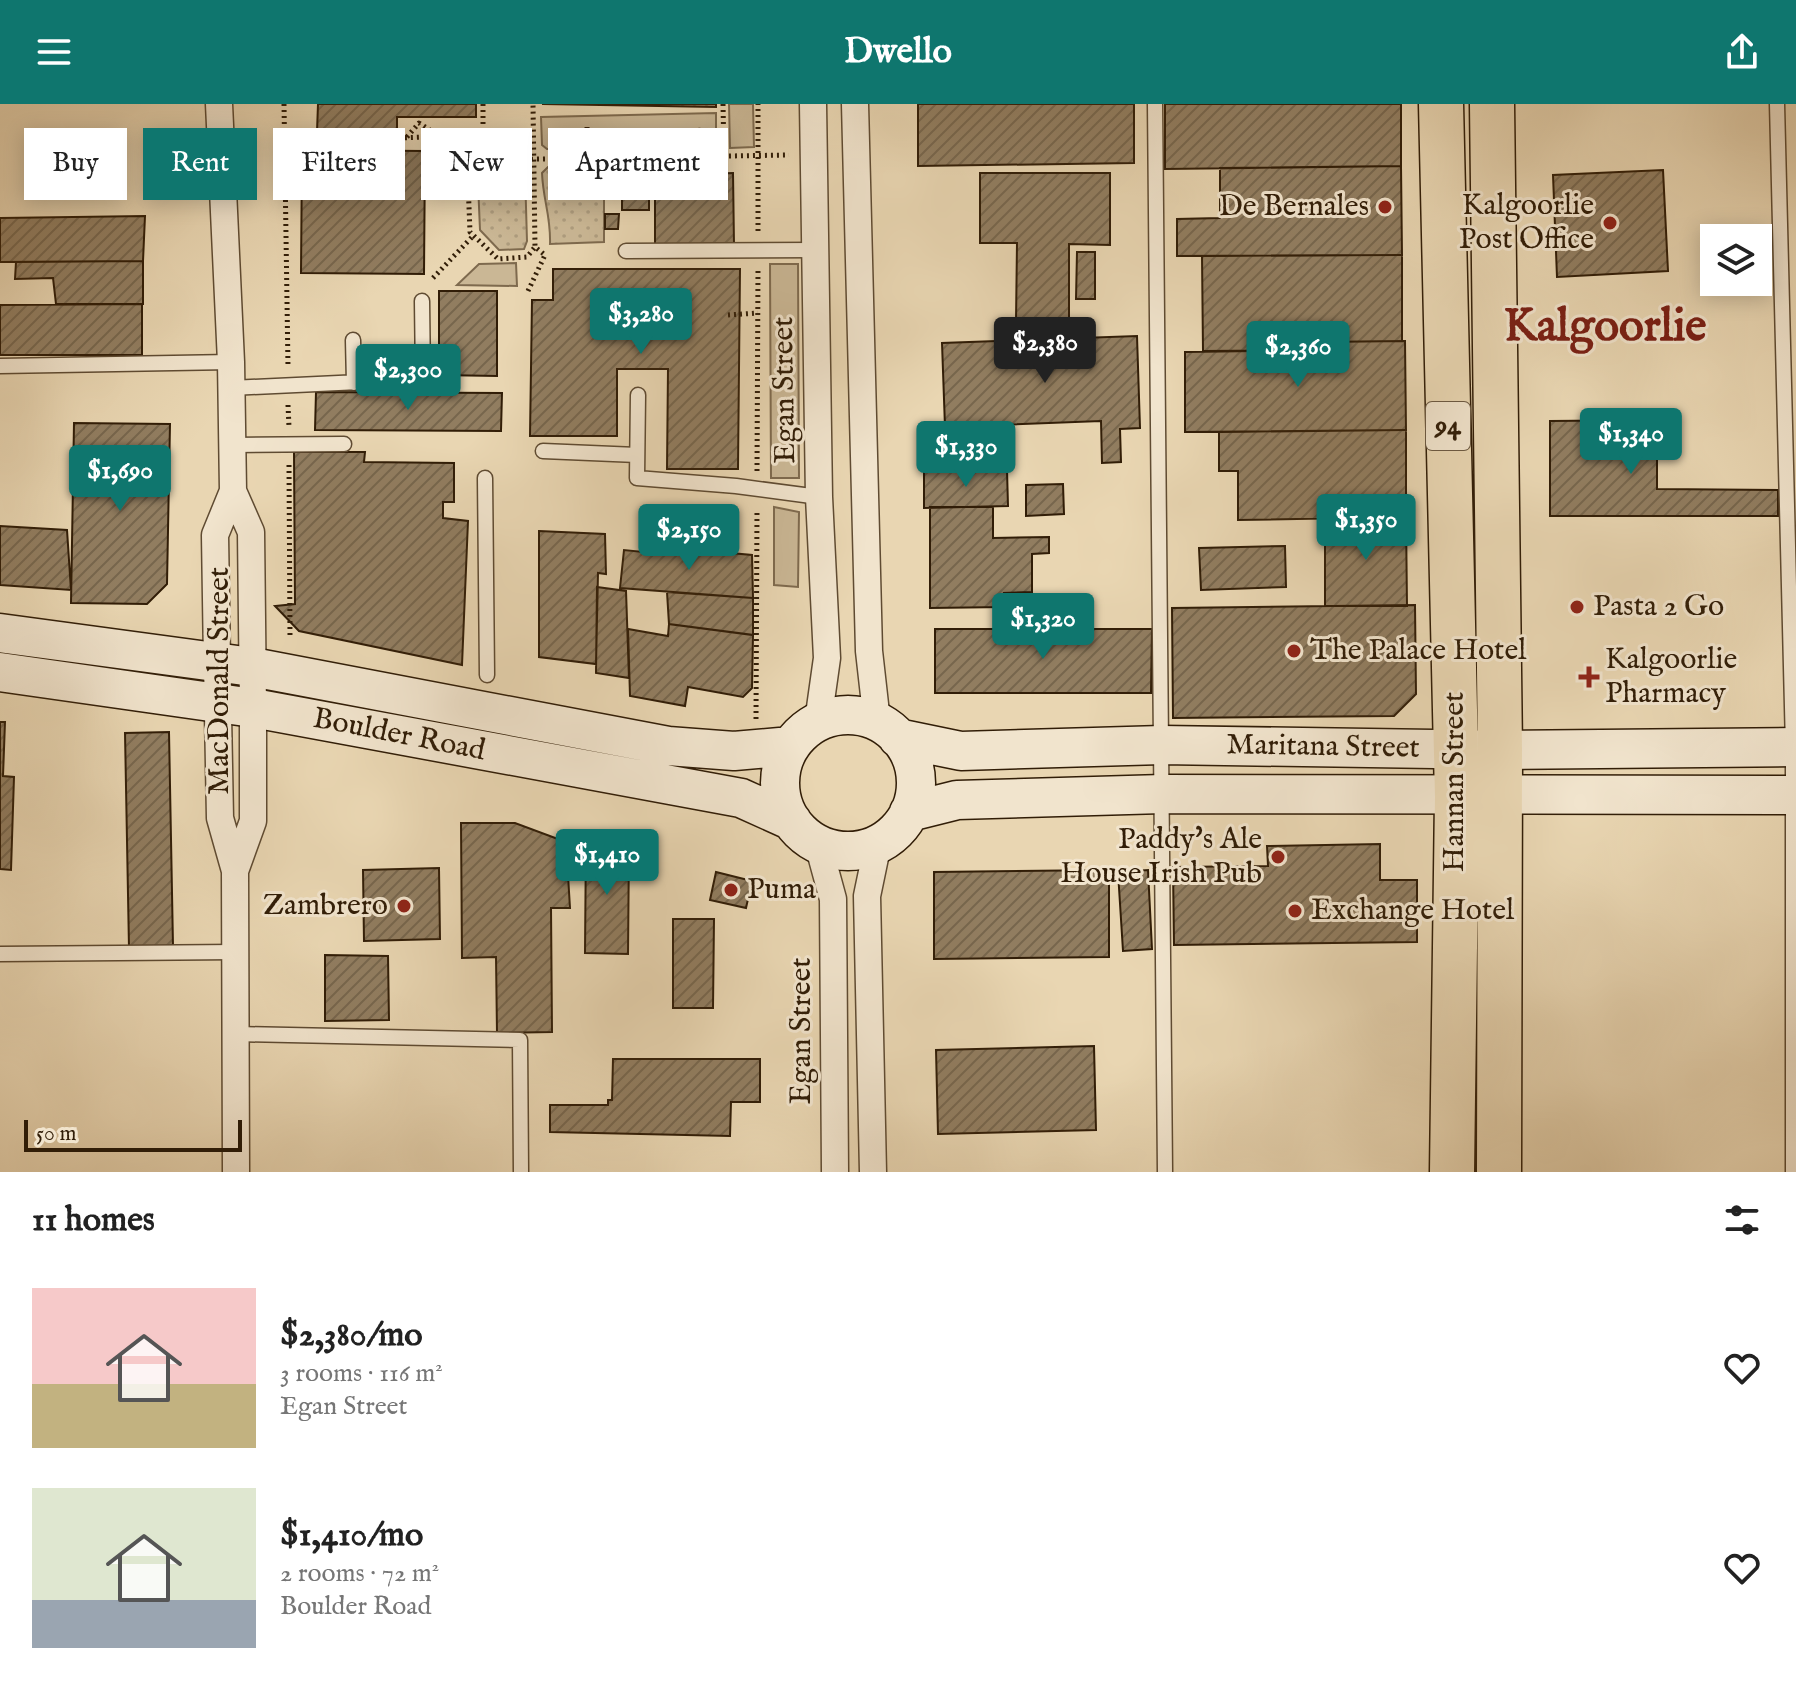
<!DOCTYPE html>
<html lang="en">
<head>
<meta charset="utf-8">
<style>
	:root { --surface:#fff; --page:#f6f6f6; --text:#222; --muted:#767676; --accent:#0f766e }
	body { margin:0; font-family:"IM FELL English",serif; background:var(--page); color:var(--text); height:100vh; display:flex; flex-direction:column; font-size:30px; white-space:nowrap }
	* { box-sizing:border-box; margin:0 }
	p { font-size:26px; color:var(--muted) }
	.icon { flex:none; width:44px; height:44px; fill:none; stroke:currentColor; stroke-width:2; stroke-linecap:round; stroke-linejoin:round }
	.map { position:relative; height:1068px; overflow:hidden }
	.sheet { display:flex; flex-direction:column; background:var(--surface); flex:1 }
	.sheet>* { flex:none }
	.hud { position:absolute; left:24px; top:24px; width:800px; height:72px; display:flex; gap:16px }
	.buttons { position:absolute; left:1700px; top:120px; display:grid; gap:16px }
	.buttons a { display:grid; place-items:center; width:72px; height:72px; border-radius:0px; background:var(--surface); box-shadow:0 4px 20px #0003; font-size:40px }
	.scale { position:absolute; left:24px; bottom:20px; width:218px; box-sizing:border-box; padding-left:8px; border:4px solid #311d07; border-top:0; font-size:22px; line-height:28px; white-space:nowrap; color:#311d07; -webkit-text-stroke:6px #f1e4cd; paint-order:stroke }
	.price { position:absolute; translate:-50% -68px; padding:0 18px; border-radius:8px; background:var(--accent); color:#fff; font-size:26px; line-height:52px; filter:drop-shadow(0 2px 4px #0008) }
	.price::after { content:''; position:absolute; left:50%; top:48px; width:24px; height:18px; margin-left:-12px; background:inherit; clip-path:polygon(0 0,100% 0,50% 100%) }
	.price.selected { background:#222; color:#fff }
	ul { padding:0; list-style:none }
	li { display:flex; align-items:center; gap:24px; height:200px; padding:0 32px }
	li span { display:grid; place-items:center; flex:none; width:224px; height:160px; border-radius:0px; color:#555 }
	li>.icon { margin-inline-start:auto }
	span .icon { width:96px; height:96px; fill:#fffc; stroke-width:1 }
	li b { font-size:34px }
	h2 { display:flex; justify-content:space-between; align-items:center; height:96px; padding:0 32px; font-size:34px }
	.chip { padding:0 28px; border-radius:0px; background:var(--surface); box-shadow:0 4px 20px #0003; font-size:28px; line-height:72px }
	.chip.selected { background:var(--accent); color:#fff }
	header { display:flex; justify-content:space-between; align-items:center; height:104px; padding:0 32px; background:var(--accent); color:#fff; font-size:36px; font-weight:700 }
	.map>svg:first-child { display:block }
</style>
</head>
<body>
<header><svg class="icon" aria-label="menu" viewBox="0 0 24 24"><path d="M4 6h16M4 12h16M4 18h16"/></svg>Dwello<svg class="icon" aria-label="share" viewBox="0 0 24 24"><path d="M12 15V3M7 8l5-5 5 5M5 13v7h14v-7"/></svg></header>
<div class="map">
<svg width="1796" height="1068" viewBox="0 0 1796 1068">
	<defs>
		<pattern id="grass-dots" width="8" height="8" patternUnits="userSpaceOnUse" patternTransform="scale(2)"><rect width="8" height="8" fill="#cab795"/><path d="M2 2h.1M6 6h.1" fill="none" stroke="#ae9d7f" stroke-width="1.8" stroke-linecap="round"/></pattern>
		<pattern id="building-hatch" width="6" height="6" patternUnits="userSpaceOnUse" patternTransform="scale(2)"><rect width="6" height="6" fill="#917d60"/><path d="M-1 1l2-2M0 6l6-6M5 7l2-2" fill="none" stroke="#77664d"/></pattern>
	</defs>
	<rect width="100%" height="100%" fill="#e9d6b2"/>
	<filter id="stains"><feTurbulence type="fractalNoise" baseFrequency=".0025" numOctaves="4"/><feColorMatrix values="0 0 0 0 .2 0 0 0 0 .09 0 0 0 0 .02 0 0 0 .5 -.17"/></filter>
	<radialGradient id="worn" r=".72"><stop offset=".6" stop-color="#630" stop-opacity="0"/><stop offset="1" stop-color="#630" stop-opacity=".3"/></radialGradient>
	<path fill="url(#grass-dots)" stroke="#7e6a4e" stroke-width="2" d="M519,63L525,69L527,137L524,145L499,146L480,126L478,79L488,64Z
		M548,63H604V138L550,140C551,112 543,96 542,69Z"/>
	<path fill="#cab795" stroke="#7e6a4e" stroke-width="2" d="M729,0H753L754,43L730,44Z
		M716,9V43L547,45L542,41L541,13Z
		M516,159L517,182L457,181L479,160Z
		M770,160H798L799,374H771Z
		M774,403L799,408L798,483L774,481Z"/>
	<path fill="url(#building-hatch)" stroke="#311d07" stroke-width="2" d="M318,0H476V13H397V29L317,28Z
		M542,0H716V3Z
		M918,0H1134V59L918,62Z
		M1165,0H1401V62L1165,65Z
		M302,46L425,47L424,170L301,169Z
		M1401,62L1402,151L1177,152V115L1220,114V64Z
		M1663,66L1668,167L1557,173L1553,71Z
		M733,69L734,141L655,142V71Z
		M980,69H1110V141L1069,140V217H1016L1017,139H980Z
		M622,78H649V106H622Z
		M605,110H619L618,125H605Z
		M145,112L143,157L0,158V114Z
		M1077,148H1095V195H1076Z
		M1402,151V237L1320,238V246L1203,247L1202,152Z
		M143,157V200H56L53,174L15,175L16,158Z
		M553,165H740L738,365H667L668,265H617V332H530L532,196H553Z
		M439,187H497V272L439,271Z
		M142,200V251H0V201Z
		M1137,232L1140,324L1120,325L1121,358L1102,359L1101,317L945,323L942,239Z
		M1405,237L1406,326L1185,328V248L1320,246V238Z
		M316,288L502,289L501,327L315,326Z
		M1657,316V385L1778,386V412H1550V317Z
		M74,319L170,320L167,480L147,500L71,499Z
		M1406,326V413L1238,416V367H1219V328Z
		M294,348H365L364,358L454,359V398H443V414L468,417L462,561L299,527L275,502L295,500Z
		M1007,366L1008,402L924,404V367Z
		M1063,380L1064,410L1026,412V381Z
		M930,403H993V434L1049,433V449L1032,450V488L1004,489L1005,503L930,504Z
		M1406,413L1407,502H1325V414Z
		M0,422L67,426L71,486L0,481Z
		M539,427L605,430L606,470L598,469L596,560L539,553Z
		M1285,442L1286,483L1201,486L1199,444Z
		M664,443L752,451L753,494L620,484L624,446L663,450Z
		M597,483L626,487L629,574L596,569Z
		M667,488L753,494V531L669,520Z
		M1415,501L1416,590L1394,612L1173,614L1172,504Z
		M669,520L753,531L752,584L743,593L688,583L685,602L630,592L628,525L668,532Z
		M935,525H1152L1151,589H935Z
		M0,618H5L3,672L14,673L11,766L0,765Z
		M169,628L173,842L129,844L125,629Z
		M461,719H515L566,738L570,804H551L552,928L497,929L496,853L462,854Z
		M586,732L629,741L628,850L585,849Z
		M1380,740V776H1417V838L1174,841L1173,763L1268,762L1267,742Z
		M439,764L440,835L364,837L363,766Z
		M1109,766V853L934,855V768Z
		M1148,766L1152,845L1123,847L1118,768Z
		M716,768L752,777L746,804L710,796Z
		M673,815H714L713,904H673Z
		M325,851L388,852L389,916L325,917Z
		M1094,942L1096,1026L938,1030L936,946Z
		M613,955H760V998H731L730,1032L550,1028V1001H608V996H612Z"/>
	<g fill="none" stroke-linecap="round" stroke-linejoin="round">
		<defs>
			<path id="lane" d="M1155,0L1165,1068
				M1777,0L1793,643V1068
				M626,147L815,146
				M353,236L354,279
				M0,262L231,258
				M231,284L423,275L422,197
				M638,291L637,374L736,382L819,393
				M233,341L344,340
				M543,347L637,351
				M485,374L487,571
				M0,850L236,848
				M237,930L520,936L521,1068"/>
			<path id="street" d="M219,0L231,258L233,387L215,431L217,558L220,714L235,767L236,1068
				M813,0L819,393L827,554L818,618
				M855,0L869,547L877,618
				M233,387L251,428L253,604V717L235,767
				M818,740L833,795L835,1068
				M873,1068L867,792L878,739"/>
			<path id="secondary" d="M0,529L252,563L668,642L734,647L791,642
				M0,568L253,604L741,694L792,717
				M780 679a68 68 0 1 1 136 0a68 68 0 1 1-136 0Z
				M898,634L961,647L1162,641L1500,646L1796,643
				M909,708L957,696L1163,690L1796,691"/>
			<path id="highway" d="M1441,0L1457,693L1452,1068
				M1492,0L1500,646L1499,1068"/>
		</defs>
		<use href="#lane" stroke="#5f4b32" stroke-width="17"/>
		<use href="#street" stroke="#5f4b32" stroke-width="29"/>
		<use href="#secondary" stroke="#311d07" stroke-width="41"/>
		<use href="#highway" stroke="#311d07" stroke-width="47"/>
		<path stroke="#311d07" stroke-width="5" stroke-dasharray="2 4" stroke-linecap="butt" d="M284,0L288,263
			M483,0V56L468,78L470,128L498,155L527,153L535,143
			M723,0L724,52
			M587,23L588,54
			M407,33L419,19L458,44L483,32
			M285,39L425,33L468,78
			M692,52L697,46L701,24
			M483,56L789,51
			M758,127V0
			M433,174L473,132
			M528,187L545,151L535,143L533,0
			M728,211L758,209
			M288,301L289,323
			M289,361L290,532
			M757,367L758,165
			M756,615L757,405"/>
		<use href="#lane" stroke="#f1e4cd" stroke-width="14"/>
		<use href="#street" stroke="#f1e4cd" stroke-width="26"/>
		<use href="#secondary" stroke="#f1e4cd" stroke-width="38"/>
		<use href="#highway" stroke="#e9d6b2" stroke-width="44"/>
	</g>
	<g fill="#8f2418" stroke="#f1e4cd" stroke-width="3">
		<circle cx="1385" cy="103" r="8"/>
		<circle cx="1610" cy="119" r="8"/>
		<circle cx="1577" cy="503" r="8"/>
		<circle cx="1294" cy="547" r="8"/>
		<path d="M1585 561h8v8h8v8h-8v8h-8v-8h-8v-8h8z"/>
		<circle cx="1278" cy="753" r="8"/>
		<circle cx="731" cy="786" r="8"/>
		<circle cx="404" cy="802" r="8"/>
		<circle cx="1295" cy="807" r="8"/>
	</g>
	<g text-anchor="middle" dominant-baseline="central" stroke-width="6" stroke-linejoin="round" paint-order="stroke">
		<rect fill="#f1e4cd" stroke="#6b5942" stroke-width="2" x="1426" y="298" width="44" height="48" rx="6"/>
		<g font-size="28" font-weight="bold" fill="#311d07">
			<text x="1448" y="322">94</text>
		</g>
		<g font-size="30" fill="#311d07" stroke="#f1e4cd" text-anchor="start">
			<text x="1594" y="102" text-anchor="end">Kalgoorlie<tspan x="1594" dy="34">Post Office</tspan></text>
			<text x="1369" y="103" text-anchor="end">De Bernales</text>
			<text x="1593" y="503">Pasta 2 Go</text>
			<text x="1310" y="547">The Palace Hotel</text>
			<text x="1605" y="556">Kalgoorlie<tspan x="1605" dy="34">Pharmacy</tspan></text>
			<text x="1262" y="736" text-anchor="end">Paddy's Ale<tspan x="1262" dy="34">House Irish Pub</tspan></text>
			<text x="747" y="786">Puma</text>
			<text x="388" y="802" text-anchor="end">Zambrero</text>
			<text x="1311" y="807">Exchange Hotel</text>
		</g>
		<g font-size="30" fill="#311d07" stroke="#f1e4cd">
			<text transform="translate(785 286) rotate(-91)">Egan Street</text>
			<text transform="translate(220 577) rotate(-90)">MacDonald Street</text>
			<text transform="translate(399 631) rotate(11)">Boulder Road</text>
			<text transform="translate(1323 643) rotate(1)">Maritana Street</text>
			<text transform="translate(1455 678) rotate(-90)">Hannan Street</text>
			<text transform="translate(802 927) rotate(-90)">Egan Street</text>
		</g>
		<g font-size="46" font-weight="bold" fill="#7a1f14" stroke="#f1e4cd">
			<text x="1605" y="223">Kalgoorlie</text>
		</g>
	</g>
	<rect width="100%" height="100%" filter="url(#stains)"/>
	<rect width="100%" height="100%" fill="url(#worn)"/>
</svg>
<div class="buttons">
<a><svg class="icon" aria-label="layers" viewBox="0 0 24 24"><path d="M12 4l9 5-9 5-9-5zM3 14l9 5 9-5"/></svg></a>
</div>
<div class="scale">50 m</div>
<b class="price" style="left:641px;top:252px">$3,280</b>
<b class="price selected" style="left:1045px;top:281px">$2,380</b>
<b class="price" style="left:1298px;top:285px">$2,360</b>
<b class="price" style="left:408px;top:308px">$2,300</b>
<b class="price" style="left:1631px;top:372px">$1,340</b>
<b class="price" style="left:966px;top:385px">$1,330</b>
<b class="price" style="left:120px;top:409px">$1,690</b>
<b class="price" style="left:1366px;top:458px">$1,350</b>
<b class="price" style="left:689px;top:468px">$2,150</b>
<b class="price" style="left:1043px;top:557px">$1,320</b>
<b class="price" style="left:607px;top:793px">$1,410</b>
<div class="hud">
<a class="chip">Buy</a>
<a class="chip selected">Rent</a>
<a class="chip">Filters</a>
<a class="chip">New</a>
<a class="chip">Apartment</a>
</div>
</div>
<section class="sheet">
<h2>11 homes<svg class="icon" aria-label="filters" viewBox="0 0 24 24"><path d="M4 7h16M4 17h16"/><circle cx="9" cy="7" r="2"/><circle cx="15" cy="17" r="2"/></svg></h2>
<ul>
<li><span style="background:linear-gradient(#f6c9c9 60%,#c2b280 0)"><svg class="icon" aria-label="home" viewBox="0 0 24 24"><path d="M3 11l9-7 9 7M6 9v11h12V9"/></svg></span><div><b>$2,380/mo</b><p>3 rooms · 116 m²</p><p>Egan Street</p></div><svg class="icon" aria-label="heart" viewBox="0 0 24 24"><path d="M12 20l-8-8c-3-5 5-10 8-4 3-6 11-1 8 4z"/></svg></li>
<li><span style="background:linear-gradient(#dfe7d0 70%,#9aa5b1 0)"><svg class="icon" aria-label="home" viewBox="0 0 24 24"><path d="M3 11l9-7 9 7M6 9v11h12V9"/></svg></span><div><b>$1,410/mo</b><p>2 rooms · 72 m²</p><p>Boulder Road</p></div><svg class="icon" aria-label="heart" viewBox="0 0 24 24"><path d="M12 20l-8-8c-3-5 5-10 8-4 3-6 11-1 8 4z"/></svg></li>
</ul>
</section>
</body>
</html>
